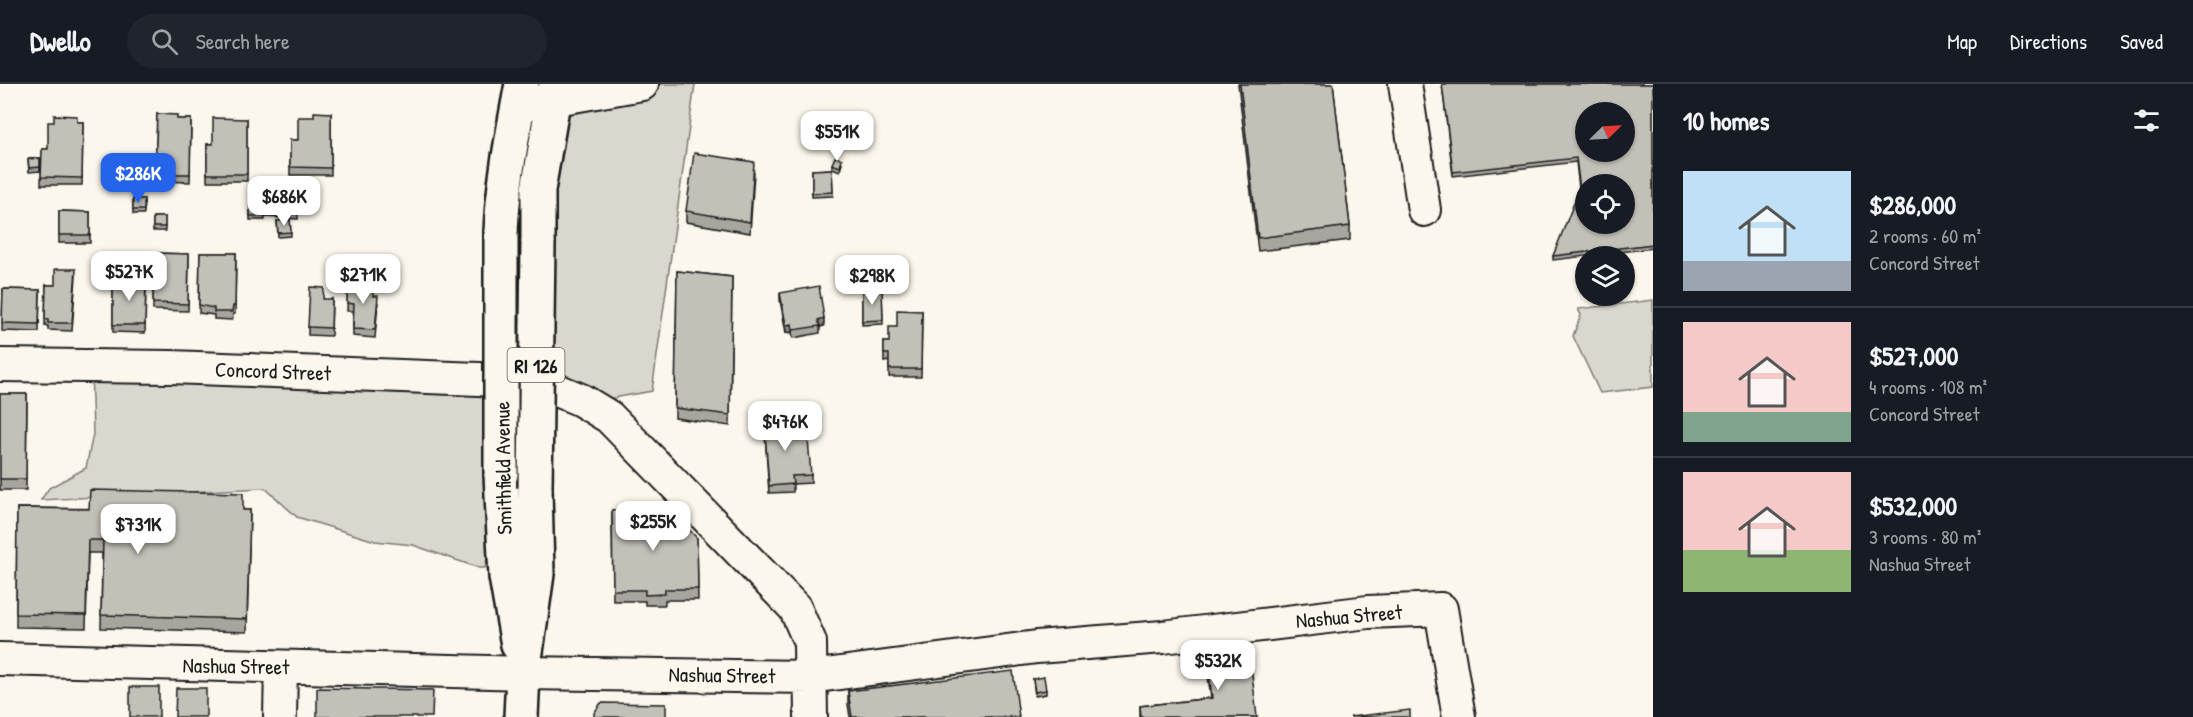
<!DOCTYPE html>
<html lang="en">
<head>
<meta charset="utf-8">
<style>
	:root { --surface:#171b24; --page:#20242c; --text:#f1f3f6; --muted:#9ea1a6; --line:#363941; --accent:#2563eb }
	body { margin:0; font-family:"Patrick Hand",sans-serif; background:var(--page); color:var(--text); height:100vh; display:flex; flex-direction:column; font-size:22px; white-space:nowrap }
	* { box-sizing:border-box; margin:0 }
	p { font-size:20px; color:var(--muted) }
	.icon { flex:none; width:33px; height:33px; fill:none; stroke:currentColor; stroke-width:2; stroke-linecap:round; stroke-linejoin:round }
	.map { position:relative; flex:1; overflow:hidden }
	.side { display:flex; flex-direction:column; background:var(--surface); width:540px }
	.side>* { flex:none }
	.needle { width:39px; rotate:66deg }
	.controls { position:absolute; left:1575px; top:18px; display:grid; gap:12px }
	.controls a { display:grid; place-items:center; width:60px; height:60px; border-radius:50%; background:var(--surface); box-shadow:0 2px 4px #0004; font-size:30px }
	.price { position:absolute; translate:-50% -51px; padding:0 14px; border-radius:12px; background:#fff; color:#222; font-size:20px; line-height:39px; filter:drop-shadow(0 2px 3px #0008) }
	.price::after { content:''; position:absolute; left:50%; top:36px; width:18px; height:14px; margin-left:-9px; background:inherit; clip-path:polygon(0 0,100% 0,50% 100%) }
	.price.active { background:var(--accent); color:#fff }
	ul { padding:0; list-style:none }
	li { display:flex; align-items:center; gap:18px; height:150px; padding:0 30px }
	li+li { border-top:2px solid var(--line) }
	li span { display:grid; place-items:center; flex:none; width:168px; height:120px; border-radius:0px; color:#555 }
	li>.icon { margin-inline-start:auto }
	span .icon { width:72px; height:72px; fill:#fffc; stroke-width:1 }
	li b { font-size:26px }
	h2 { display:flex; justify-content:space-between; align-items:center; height:72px; padding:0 30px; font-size:26px }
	header { display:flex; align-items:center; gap:36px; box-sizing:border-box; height:84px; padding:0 30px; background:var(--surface); border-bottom:2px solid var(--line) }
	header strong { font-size:28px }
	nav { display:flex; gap:33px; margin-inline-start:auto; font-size:21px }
	.search { width:420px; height:54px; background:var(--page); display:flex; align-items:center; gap:15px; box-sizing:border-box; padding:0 21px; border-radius:33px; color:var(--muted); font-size:22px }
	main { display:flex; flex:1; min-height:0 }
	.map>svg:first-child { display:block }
</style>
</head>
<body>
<header>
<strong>Dwello</strong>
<div class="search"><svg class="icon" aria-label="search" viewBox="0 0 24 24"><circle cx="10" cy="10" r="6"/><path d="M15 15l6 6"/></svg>Search here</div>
<nav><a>Map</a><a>Directions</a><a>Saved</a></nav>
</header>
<main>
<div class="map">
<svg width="1653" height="633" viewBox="0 0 1653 633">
	<rect width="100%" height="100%" fill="#fbf7ec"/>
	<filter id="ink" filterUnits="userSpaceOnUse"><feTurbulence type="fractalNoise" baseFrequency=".0167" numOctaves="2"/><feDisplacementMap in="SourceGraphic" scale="12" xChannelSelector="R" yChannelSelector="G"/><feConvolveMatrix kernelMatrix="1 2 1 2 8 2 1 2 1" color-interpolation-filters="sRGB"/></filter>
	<g filter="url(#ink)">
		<path fill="#dad7ce" stroke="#7b7a75" stroke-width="1.5" d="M560,0H695L652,307L591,318L532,284Z
			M1653,216V303L1600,309L1573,252L1581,231L1578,225Z
			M91,284L492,294L496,439L485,484H479L413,461L375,457L297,433L265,404L41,416L49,404L86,384L93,350Z"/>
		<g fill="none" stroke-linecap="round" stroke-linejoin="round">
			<defs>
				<path id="minor" d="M1405,0L1424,126
					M527,20L642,0
					M0,281L171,283L479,295L545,301L581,316L609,333L795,524L810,558L811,633
					M0,575L523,589L810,593L1037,563L1163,553L1368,528L1441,525L1459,633
					M280,633L281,583"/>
				<path id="major" d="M501,148C503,98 513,49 522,0
					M538,159V106L556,0
					M501,390L506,493L518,561
					M521,633L523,589L537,490L535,404"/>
			</defs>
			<use href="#minor" stroke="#1c1c1c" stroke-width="36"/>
			<use href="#major" stroke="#1c1c1c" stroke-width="38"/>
			<use href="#minor" stroke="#fbf7ec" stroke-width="32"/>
			<use href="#major" stroke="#fbf7ec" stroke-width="33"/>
			<defs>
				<path id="major-bridge" d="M501,148V390
					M535,404L538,159"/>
			</defs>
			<use href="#major-bridge" stroke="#1c1c1c" stroke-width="38" stroke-linecap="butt"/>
			<use href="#major-bridge" stroke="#fbf7ec" stroke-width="33"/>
		</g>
		<path fill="#a8a59e" stroke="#1c1c1c" stroke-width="1.5" d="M1238,0H1333L1350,142V156L1258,167Z
			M1442,0H1653V164L1553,176V172L1580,113L1576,78L1453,92Z
			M331,29V91H290V56H298L314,33Z
			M157,30L177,35H191L190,98L155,97Z
			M247,35V97H207V60H213Z
			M77,38H83L82,101H41L42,65H48Z
			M40,74V87L29,88L28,75Z
			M842,79L840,87L832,84V80Z
			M832,85L833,112L812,113V86Z
			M754,89L750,149L686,138V127Z
			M267,96L298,97V135L266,133Z
			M133,115H144V130H133Z
			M250,119H265V136H250Z
			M59,127L90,128V159H59Z
			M153,133H165V147H153Z
			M290,136L291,152L278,153L277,137Z
			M154,169L189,170L188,227L153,226Z
			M200,169H236L235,230H233L232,236L214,235V231L199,229Z
			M677,187L732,193L730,342L675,334Z
			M76,192L72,247L48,246V242H45L46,201H55Z
			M113,194L146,195L145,249L113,248Z
			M348,198L373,212L378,219L375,254L353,252V227H347Z
			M3,205L40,206L39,248L2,247Z
			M882,206L883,240L862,241V207Z
			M780,209L824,242L820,243V249L793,254L792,248L786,249L780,216Z
			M332,215L331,252L308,251V243Z
			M922,227L921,293H889V277L884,278V258H889L897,243Z
			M0,310H27L26,406H0Z
			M764,335L797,356L811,391V399L793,400V408L769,409Z
			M17,424L250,426L247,548L101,544L102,469H88L86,544L16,543Z
			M612,426L697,454L698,516H665V521H645V517H613Z
			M1207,572L1257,633H1140V622L1211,614L1207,585Z
			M1033,595L1046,606V610L1035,612Z
			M848,607L1019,633H850L848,620Z"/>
		<path fill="#888681" stroke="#1c1c1c" stroke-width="1.5" d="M824,234V242L820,243L818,236Z
			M792,240V248L786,249V241Z"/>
		<path fill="#c3c0b8" stroke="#1c1c1c" stroke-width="1.5" fill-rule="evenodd" d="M1240,0H1333L1350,142L1258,154Z
			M1442,0H1653V160L1553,172L1576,114L1581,113L1576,74L1453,88ZM1586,28H1624V68H1586ZM1586,100H1624V140H1586Z
			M314,28L331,29V84L290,83V56H298V33H314Z
			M157,30L177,31V35H191L190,90H155Z
			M54,31L77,32V38H83L82,94L41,93L42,65H48V38H54Z
			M213,34L247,35V90H207V60H213Z
			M694,69L754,78L750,138L686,127Z
			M835,73L842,75L840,83L832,80Z
			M40,74V83L29,84L28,75Z
			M832,85L833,108L812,109V86Z
			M267,96L298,97V127L266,126Z
			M133,115H144V126H133Z
			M250,119H265V132H250Z
			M59,127L90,128V151H59Z
			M153,133H165V143H153Z
			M290,136L291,148L278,149L277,137Z
			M154,169L189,170L188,220L153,219Z
			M200,169H236L235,222H233L232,228H214V224L199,221Z
			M55,185H76L72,239H48V235H45L46,201H55Z
			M677,187L732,193L730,331L675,324Z
			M113,194L146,195L145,241H113Z
			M348,198L373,200V212H378L375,246L353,245L354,220L347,219Z
			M819,202L824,234L818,236L820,242L793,246L792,240L786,241L780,209Z
			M310,203L324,204L323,215H332L331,244L308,243Z
			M3,205L40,206L39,240L2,239Z
			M882,206L883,236L862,237V207Z
			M897,226L922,227L921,285H889V270H884V258H889V243H897Z
			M0,310H27L26,395H0Z
			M795,333L797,356L808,355L811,391L792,392L793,400L769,402L764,335Z
			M90,406L243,409V426H250L247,535L101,531L103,456H88L86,531L16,530L17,424L89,425Z
			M612,426H670L697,454L698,505H665V510L645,511V506H613Z
			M1249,564L1257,633H1141L1140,622L1212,614L1207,572L1215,571V568Z
			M1013,587L1019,633H852L848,607Z
			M1044,593L1046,606L1035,608L1033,595Z
			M130,603H159V633H130Z
			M176,604H206V633H175Z
			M317,604L433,606L432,633H317Z
			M601,619L666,620V633H594V629Z
			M1410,626V633H1350Z"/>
	</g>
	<g text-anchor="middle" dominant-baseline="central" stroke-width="5" stroke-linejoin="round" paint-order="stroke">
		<rect fill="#fbf7ec" stroke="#5f5e5a" stroke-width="1.5" x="507.5" y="264" width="57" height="34" rx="4.5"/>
		<g font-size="20" font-weight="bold" fill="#1c1c1c">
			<text x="536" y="281">RI 126</text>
		</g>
		<g font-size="21" fill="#1c1c1c" stroke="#fbf7ec">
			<text transform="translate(273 287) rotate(2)">Concord Street</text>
			<text transform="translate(503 384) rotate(-91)">Smithfield Avenue</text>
			<text transform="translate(1349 532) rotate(-5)">Nashua Street</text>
			<text transform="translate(236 582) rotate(1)">Nashua Street</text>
			<text transform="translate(722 591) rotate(1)">Nashua Street</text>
		</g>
	</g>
</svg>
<div class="controls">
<a><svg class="needle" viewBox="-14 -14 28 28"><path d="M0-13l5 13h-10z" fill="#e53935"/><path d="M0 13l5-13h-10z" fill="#9ea1a6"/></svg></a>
<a><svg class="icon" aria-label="locate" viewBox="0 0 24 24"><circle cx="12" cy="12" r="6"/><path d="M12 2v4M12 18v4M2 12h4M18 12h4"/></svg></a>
<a><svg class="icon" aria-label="layers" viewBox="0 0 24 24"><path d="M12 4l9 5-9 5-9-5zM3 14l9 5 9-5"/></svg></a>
</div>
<b class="price" style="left:837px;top:78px">$551K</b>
<b class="price active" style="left:138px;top:120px">$286K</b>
<b class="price" style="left:284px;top:143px">$686K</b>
<b class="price" style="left:129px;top:218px">$527K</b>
<b class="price" style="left:363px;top:221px">$271K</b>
<b class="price" style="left:872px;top:222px">$298K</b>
<b class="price" style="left:785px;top:368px">$476K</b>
<b class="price" style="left:653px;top:468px">$255K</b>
<b class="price" style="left:138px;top:471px">$731K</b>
<b class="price" style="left:1218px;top:607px">$532K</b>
</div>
<section class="side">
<h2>10 homes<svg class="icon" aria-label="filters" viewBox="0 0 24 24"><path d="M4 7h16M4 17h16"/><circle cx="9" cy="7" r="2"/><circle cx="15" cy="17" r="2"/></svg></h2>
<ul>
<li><span style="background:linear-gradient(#bfe0f5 75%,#9aa5b1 0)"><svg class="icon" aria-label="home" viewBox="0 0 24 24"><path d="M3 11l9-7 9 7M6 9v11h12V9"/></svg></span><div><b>$286,000</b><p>2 rooms · 60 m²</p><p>Concord Street</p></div></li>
<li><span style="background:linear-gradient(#f6c9c9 75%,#7fa58c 0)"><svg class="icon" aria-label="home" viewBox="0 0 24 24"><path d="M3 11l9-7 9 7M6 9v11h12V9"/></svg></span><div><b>$527,000</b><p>4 rooms · 108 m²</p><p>Concord Street</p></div></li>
<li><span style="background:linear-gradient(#f6c9c9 65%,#8fb573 0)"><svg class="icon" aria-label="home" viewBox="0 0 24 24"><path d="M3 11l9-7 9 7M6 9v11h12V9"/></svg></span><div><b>$532,000</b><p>3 rooms · 80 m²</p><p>Nashua Street</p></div></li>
</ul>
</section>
</main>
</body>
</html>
